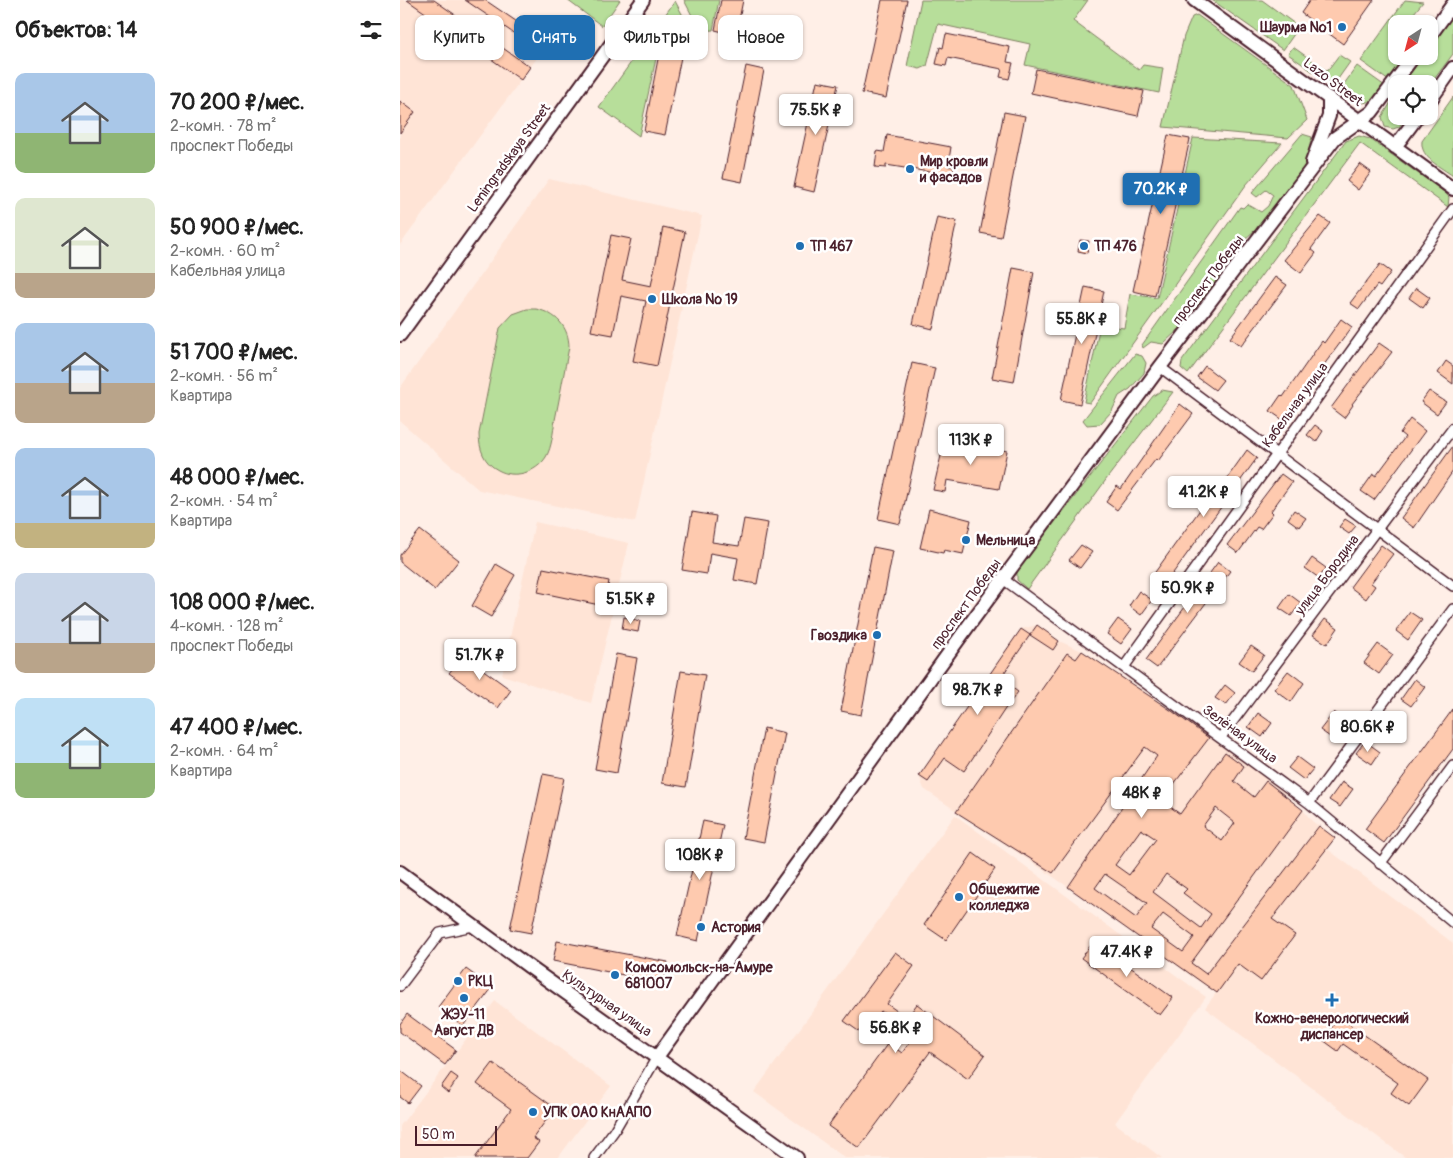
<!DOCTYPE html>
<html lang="ru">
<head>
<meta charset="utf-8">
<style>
	:root { --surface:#fff; --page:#f6f6f6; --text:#222; --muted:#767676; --accent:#1f6fb2 }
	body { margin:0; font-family:Pangolin,sans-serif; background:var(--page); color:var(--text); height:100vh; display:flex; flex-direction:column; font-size:19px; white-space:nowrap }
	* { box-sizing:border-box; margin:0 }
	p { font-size:16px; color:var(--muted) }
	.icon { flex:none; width:28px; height:28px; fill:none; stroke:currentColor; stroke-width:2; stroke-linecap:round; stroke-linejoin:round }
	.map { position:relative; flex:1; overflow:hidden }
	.details { display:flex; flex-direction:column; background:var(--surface); width:400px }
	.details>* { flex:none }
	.top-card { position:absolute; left:15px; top:15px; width:475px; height:45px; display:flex; gap:10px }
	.needle { width:32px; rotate:216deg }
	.buttons { position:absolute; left:988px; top:15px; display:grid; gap:10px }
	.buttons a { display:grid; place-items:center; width:50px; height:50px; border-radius:10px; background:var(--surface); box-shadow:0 1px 4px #0004; font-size:25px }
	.scale { position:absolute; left:15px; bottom:12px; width:82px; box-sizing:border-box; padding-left:5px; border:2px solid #4a1f2b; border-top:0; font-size:14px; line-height:18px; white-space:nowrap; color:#4a1f2b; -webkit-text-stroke:4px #fff; paint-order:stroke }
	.price { position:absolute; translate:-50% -42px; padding:0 11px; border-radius:5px; background:#fff; color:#222; font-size:16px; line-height:32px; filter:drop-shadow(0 1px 2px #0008) }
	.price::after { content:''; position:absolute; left:50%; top:30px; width:15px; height:11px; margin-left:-8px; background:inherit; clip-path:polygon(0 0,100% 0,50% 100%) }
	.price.current { background:var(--accent); color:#fff }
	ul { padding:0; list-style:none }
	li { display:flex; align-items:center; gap:15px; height:125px; padding:0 15px }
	li span { display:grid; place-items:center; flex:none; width:140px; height:100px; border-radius:10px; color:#555 }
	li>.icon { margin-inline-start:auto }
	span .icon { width:60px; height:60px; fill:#fffc; stroke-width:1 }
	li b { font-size:21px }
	h2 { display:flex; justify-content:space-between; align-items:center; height:60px; padding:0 15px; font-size:21px }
	.tag { padding:0 18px; border-radius:10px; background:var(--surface); box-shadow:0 1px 4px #0004; font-size:18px; line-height:45px }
	.tag.current { background:var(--accent); color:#fff }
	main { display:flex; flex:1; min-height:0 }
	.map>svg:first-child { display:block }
</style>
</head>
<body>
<main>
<section class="details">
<h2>Объектов: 14<svg class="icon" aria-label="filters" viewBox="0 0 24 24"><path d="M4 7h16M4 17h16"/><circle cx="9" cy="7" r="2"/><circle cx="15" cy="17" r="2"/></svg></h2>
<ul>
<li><span style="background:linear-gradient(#a9c7e8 60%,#8fb573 0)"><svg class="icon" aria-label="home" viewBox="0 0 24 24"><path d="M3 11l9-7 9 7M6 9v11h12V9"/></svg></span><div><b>70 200 ₽/мес.</b><p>2-комн. · 78 m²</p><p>проспект Победы</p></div></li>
<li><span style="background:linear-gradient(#dfe7d0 75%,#b9a48a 0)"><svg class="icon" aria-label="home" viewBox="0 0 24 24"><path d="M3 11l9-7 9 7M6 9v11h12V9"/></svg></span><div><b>50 900 ₽/мес.</b><p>2-комн. · 60 m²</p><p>Кабельная улица</p></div></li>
<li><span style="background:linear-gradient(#a9c7e8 60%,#b9a48a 0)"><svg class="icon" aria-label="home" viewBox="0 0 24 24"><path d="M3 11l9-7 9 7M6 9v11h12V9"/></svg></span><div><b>51 700 ₽/мес.</b><p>2-комн. · 56 m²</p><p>Квартира</p></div></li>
<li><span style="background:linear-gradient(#a9c7e8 75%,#c2b280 0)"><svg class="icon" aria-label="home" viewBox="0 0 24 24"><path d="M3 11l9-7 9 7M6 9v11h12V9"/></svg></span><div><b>48 000 ₽/мес.</b><p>2-комн. · 54 m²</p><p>Квартира</p></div></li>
<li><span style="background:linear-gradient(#c9d6e8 70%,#b9a48a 0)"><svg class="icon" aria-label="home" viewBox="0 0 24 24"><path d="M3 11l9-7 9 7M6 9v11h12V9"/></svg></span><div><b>108 000 ₽/мес.</b><p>4-комн. · 128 m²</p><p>проспект Победы</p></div></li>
<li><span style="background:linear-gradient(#bfe0f5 65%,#8fb573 0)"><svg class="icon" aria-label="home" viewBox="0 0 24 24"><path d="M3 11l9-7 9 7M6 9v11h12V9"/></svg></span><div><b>47 400 ₽/мес.</b><p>2-комн. · 64 m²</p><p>Квартира</p></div></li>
</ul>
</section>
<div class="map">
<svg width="1053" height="1158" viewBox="0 0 1053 1158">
	<rect width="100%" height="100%" fill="#ffefe7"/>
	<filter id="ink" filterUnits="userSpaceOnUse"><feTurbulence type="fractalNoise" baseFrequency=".02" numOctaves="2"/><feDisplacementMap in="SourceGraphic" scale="10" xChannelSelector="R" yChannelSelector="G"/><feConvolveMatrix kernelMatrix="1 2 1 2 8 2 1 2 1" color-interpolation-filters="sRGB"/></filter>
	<g filter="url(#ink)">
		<path fill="#ffe4d6" d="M0,0H85L148,43L0,245Z
			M149,179L302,216L235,522L79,490L0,421V388Z
			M135,522L229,543L191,703L102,675Z
			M637,625L659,641L682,651L798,728L886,792L884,795L903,810L912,821L935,838L926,848L1053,943V1158H1006L805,1008L816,993L794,978L677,893L524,789L519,776L621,629Z
			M555,815L806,997L715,1123L762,1158H445L354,1092Z
			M95,1001L211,1086L158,1158H0V1126Z"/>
		<path fill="#b7de9a" stroke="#807e62" d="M167,0H220L202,26Z
			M284,0H319L313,30L300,31Z
			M521,0H688L673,21L739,70L743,65L763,68L759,93L625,65L630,44L538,24L527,66L520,69L507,66Z
			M812,0H862L899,27L883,50Z
			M1005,0L1023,2L1014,13L1027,24H996V56H1007L989,81L961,61Z
			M275,1L288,25L264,22L239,136L199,107Z
			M797,15L894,85L907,120L888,138L763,127L784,36L792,17Z
			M1053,16V54L1029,86V84H1003L1023,56H1029V49Z
			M893,47L927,71L939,55L950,62L933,86L888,54Z
			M957,66L985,86C968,108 961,107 939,91Z
			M996,94V116H1007L999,127L993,129L985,127L982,117Z
			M1053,97V176C1041,167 1020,158 1022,141Z
			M902,134L912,137L902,174L858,233L854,231C846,238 840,242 842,253L786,326L778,330L763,344L751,342L743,348L742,345L840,207L843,208L847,204L861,212L868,206L873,195L866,190L857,197L852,193Z
			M959,136L970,139L1044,192L1049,197L1048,207L960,143L788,374L781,368L782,361L946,141Z
			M793,138L882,143L846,185L690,403L684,402L700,325L724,328L730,294L757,298Z
			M136,309C156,313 169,327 169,347C164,372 160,396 155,420C153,432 152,447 146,457C136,473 114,479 98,470C84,463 79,449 79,434L100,328L113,314L127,309Z
			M735,354L742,356L746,363L744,373L730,389L719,396L712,411L700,424L687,425L683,420Z
			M762,390L773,392L708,477L627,589L617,580V571L753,396Z"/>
		<path fill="#fecaaf" stroke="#4a1f2b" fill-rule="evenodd" d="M7,0H34L130,67L121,80Z
			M65,0H85L154,47L147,56Z
			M321,0H343L336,35L315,30Z
			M482,0H507L486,98L462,93Z
			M910,0H974L943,44L901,13Z
			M265,23L287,28L265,135L244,131Z
			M546,34L610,47L607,62L613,63L609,79L600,77L602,69L548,58L546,66L536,64L540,47L543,48Z
			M346,66L364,70L342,182L323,178Z
			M636,69L744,91L738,116L631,93Z
			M417,81L438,85L414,192L394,187Z
			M0,101L15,112L0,133Z
			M604,112L625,116L601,237L580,233Z
			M487,135L551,147L548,166L554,167L551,182L541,180L542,174L486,165V168L475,167L477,151L484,152Z
			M768,135L790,139L755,296L733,291Z
			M960,164L971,172L958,190L947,181Z
			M920,216L930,223L911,249L916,253L901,273L884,260Z
			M537,217L557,221L533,329L513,324Z
			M263,227L285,232L257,366L233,361L246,301L221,296L213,335L191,331L211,235L231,239L222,280L251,286Z
			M680,240L689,241L687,253L678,251Z
			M980,264L991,272L980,287L977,285L959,309L950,303Z
			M613,268L634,272L614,382L592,378Z
			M875,277L887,285L841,346L830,338Z
			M685,287L704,291L680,404L661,400Z
			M1016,288L1030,298L1023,308L1009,298Z
			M941,319L952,327L883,420L870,411L881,395L883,397L922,341L924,343Z
			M979,343L992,352L952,404L953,405L944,418L931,408Z
			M1046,361L1053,366V384L1038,373Z
			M512,363L535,368L500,524L478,519Z
			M805,366L823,380L815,390L797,377Z
			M1029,391L1046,402L1037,414L1021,402Z
			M780,404L793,414L758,461L756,459L717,510L706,502L717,486L721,489Z
			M1010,419L1025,431L974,500L961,491L973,474L976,476L1005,437L1000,433Z
			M915,425L923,431L916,442L907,435Z
			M566,438L588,443V447L607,451L599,489L547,480L545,492L533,490L543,447L564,451Z
			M1053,446V471L1014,528L1001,518Z
			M847,450L857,458L765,584L753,575L822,479L825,481Z
			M881,474L892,482L871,511L873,513L861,529L857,527L838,553L827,545Z
			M529,509L571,520L563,554L544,550L543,553L520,548Z
			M894,510L906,518L899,527L888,519Z
			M292,512L316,516L312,542L339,546L344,519L368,523L357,584L334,580L338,558L310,553L307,574L282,570Z
			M945,519L956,526L949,534L939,527Z
			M20,530L59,560L35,590L0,562V555Z
			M681,545L692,552L680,568L669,560Z
			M981,545L993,554L971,583L975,586L966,599L950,587Z
			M473,547L493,551L461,715L441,711Z
			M912,558L926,568L919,578L905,568Z
			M818,562L830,571L757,668L746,660Z
			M96,564L115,575L91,617L72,606Z
			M143,568L209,581L204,606L138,592Z
			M739,591L752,600L741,615L729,606Z
			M889,594L901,603L891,616L879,608Z
			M1010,612L1022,620L1008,640L996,631Z
			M224,617L240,621L238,632L222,629Z
			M718,619L732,629L721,644L707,634Z
			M925,619L938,628L927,644L913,635Z
			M637,625L659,641L653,650L630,635Z
			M621,629L630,635L600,679L618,692L605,709L564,771L545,758L528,782L519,776Z
			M978,644L993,655L979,674L964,663Z
			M851,646L864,655L852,671L839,662Z
			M682,651L772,711L809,738L764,797L767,800L765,803L780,814L825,752L844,766L834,781L854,797L866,781L903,810L791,963L806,974L919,826L935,838L872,919L895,935L861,981L838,964L817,993L668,887L757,756L745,747L653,873L556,812L667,653L676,659ZM816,808L835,823L822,841L803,826ZM741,829L756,839L729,875L715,865ZM705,874L747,903L736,918L695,888ZM766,874L787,889L783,893L811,914L801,928L753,892ZM763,914L794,937L783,952L751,929Z
			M216,654L237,658L217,773L195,769Z
			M63,655L111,690L98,708L49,673Z
			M281,671L305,675L286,787L262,783Z
			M888,671L904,683L891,702L874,689Z
			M1015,679L1025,687L1011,706L1001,699Z
			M825,685L835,693L826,705L815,698Z
			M1053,709V749L984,843L965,829Z
			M934,712L946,721L933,739L920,730Z
			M858,713L872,723L862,737L848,727Z
			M364,728L385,733L364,842L343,838Z
			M965,741L980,752L972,764L956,753Z
			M897,757L913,769L904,780L888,768Z
			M143,774L164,778L131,933L110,929Z
			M942,782L953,789L940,807L929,800Z
			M303,821L323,825L298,941L277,936Z
			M573,853L595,869L546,940L524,925Z
			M157,941L268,962L264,983L153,961Z
			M694,941L773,998L760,1015L681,958Z
			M495,952L514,966L487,1004L507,1018L517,1004L585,1055L568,1079L530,1052L459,1148L428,1126L488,1043L502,1053L512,1039L499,1029L501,1026L481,1011L464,1035L444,1021Z
			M66,969L92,988L63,1026L38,1007Z
			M7,1014L56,1050L45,1065L0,1032V1024Z
			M939,1017L1028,1080L1009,1106L991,1093L998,1083L943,1044L938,1051L923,1040Z
			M93,1063L155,1108L133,1138L139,1142L127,1158H75L111,1109L77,1084Z
			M0,1070L21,1086L8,1103L0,1097Z
			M51,1073L58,1078L48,1093L41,1087Z"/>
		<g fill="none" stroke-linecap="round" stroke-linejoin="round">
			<defs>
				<path id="street" d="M760,367L1053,586
					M603,579L909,803L1053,923
					M724,667L1053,209
					M821,737L1053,428
					M909,803L1053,609
					M980,864L1053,766
					M0,986L40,933L73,926
					M194,1158L214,1131L257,1057"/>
				<path id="secondary" d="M794,0L1053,189
					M1029,37L1053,4
					M1029,102L1053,68
					M995,147L1018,116
					M912,162L929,116V98
					M0,335L243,0
					M0,872L128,966L397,1158
					M257,1057L569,625L760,367L935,138L972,112L1014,56"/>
			</defs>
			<use href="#street" stroke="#4a1f2b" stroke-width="12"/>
			<use href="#secondary" stroke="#4a1f2b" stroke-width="16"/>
			<use href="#street" stroke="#fff" stroke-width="9"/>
			<use href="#secondary" stroke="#fff" stroke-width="12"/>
		</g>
	</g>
	<g fill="#1f6fb2" stroke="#fff" stroke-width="2">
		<circle cx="942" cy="27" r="5"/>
		<circle cx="510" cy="169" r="5"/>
		<circle cx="400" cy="246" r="5"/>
		<circle cx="684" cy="246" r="5"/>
		<circle cx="252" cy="299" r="5"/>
		<circle cx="566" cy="540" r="5"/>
		<circle cx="477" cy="635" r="5"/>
		<circle cx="559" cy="897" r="5"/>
		<circle cx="301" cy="927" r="5"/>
		<circle cx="215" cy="975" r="5"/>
		<circle cx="58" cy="981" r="5"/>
		<circle cx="64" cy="998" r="5"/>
		<path d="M929.5 992.5h5v5h5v5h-5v5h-5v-5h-5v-5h5z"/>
		<circle cx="133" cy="1112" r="5"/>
	</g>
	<g text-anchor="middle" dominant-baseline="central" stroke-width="5" stroke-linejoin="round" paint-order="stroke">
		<g font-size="14" font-weight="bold" fill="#4a1f2b" stroke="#fff" text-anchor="start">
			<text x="932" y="27" text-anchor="end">Шаурма №1</text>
			<text x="520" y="161">Мир кровли<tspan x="520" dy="16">и фасадов</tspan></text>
			<text x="410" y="246">ТП 467</text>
			<text x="694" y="246">ТП 476</text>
			<text x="262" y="299">Школа № 19</text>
			<text x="576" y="540">Мельница</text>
			<text x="467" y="635" text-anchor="end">Гвоздика</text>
			<text x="569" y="889">Общежитие<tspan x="569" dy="16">колледжа</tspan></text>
			<text x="311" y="927">Астория</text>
			<text x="225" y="967">Комсомольск-на-Амуре<tspan x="225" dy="16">681007</tspan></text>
			<text x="68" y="981">РКЦ</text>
			<text x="64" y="1014" text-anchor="middle">ЖЭУ-11<tspan x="64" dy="16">Август ДВ</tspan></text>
			<text x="932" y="1018" text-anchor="middle">Кожно-венерологический<tspan x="932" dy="16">диспансер</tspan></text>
			<text x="143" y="1112">УПК ОАО КнААПО</text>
		</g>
		<g font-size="14" fill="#4a1f2b" stroke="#fff">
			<text transform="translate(933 82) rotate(37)">Lazo Street</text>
			<text transform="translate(109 158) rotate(-54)">Leningradskaya Street</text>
			<text transform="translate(808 280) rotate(-53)">проспект Победы</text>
			<text transform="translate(895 405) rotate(-54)">Кабельная улица</text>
			<text transform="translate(927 575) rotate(-53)">улица Бородина</text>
			<text transform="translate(566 604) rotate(-54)">проспект Победы</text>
			<text transform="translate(840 734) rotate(36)">Зелёная улица</text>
			<text transform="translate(207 1003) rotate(35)">Культурная улица</text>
		</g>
	</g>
</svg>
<div class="buttons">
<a><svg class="needle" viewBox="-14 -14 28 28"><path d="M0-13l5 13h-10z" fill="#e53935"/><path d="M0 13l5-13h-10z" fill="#767676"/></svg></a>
<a><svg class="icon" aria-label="locate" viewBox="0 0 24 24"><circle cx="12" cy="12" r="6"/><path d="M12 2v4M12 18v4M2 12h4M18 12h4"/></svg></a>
</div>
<div class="scale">50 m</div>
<b class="price" style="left:416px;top:136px">75.5K ₽</b>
<b class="price current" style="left:761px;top:215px">70.2K ₽</b>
<b class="price" style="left:682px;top:345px">55.8K ₽</b>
<b class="price" style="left:571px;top:466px">113K ₽</b>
<b class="price" style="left:804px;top:518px">41.2K ₽</b>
<b class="price" style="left:788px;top:614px">50.9K ₽</b>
<b class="price" style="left:231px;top:625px">51.5K ₽</b>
<b class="price" style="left:80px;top:681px">51.7K ₽</b>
<b class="price" style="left:578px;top:716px">98.7K ₽</b>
<b class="price" style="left:968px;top:753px">80.6K ₽</b>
<b class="price" style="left:742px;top:819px">48K ₽</b>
<b class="price" style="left:300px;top:881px">108K ₽</b>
<b class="price" style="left:727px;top:978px">47.4K ₽</b>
<b class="price" style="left:496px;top:1054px">56.8K ₽</b>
<div class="top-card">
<a class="tag">Купить</a>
<a class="tag current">Снять</a>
<a class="tag">Фильтры</a>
<a class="tag">Новое</a>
</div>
</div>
</main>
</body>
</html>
